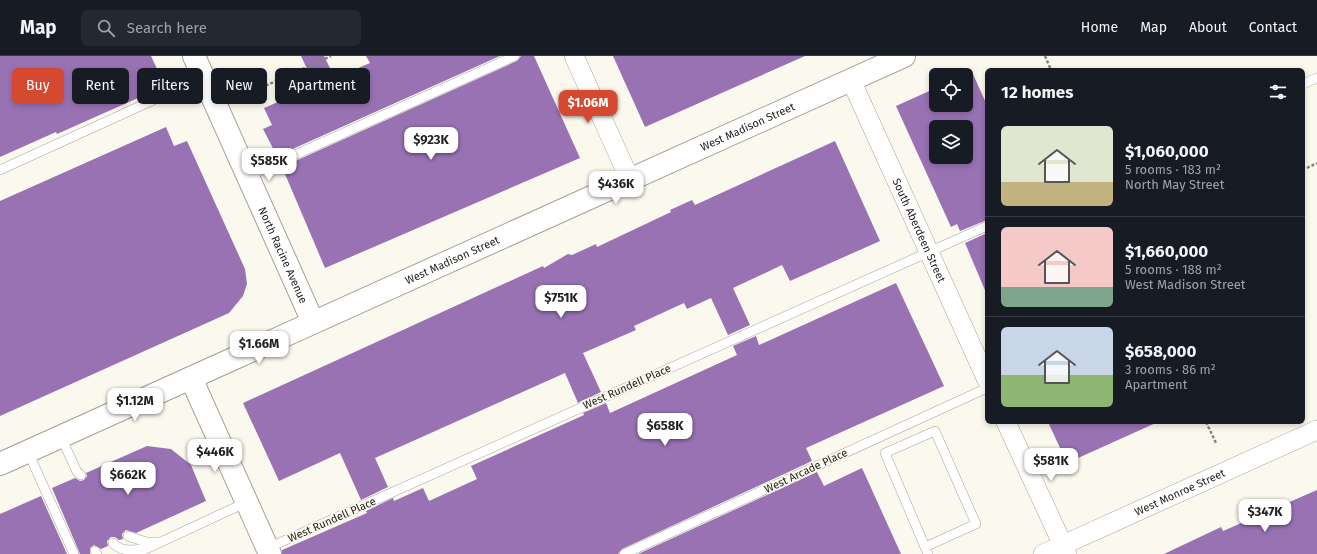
<!DOCTYPE html>
<html lang="en">
<head>
<meta charset="utf-8">
<style>
	:root { --surface:#171b24; --page:#242831; --text:#f1f3f6; --muted:#9ea1a6; --line:#363941; --accent:#d54931 }
	body { margin:0; font-family:"Fira Sans",sans-serif; background:var(--page); color:var(--text); height:100vh; display:flex; flex-direction:column; font-size:15px; white-space:nowrap }
	* { box-sizing:border-box; margin:0 }
	p { font-size:13px; color:var(--muted) }
	.icon { flex:none; width:22px; height:22px; fill:none; stroke:currentColor; stroke-width:2; stroke-linecap:round; stroke-linejoin:round }
	.map { position:relative; flex:1; overflow:hidden }
	.panel { position:absolute; left:985px; top:12px; width:320px; height:356px; display:flex; flex-direction:column; background:var(--surface); border-radius:6px; box-shadow:0 2px 6px #0003 }
	.panel>* { flex:none }
	.hud { position:absolute; left:12px; top:12px; width:380px; height:36px; display:flex; gap:8px }
	.buttons { position:absolute; left:929px; top:12px; display:grid; gap:8px }
	.buttons a { display:grid; place-items:center; width:44px; height:44px; border-radius:6px; background:var(--surface); box-shadow:0 2px 6px #0003; font-size:20px }
	.price { position:absolute; translate:-50% -34px; padding:0 9px; border-radius:8px; background:#fff; color:#222; font-size:13px; line-height:26px; filter:drop-shadow(0 1px 2px #0008) }
	.price::after { content:''; position:absolute; left:50%; top:24px; width:12px; height:9px; margin-left:-6px; background:inherit; clip-path:polygon(0 0,100% 0,50% 100%) }
	.price.selected { background:var(--accent); color:#fff }
	ul { padding:0; list-style:none }
	li { display:flex; align-items:center; gap:12px; height:100px; padding:0 16px }
	li+li { border-top:1px solid var(--line) }
	li span { display:grid; place-items:center; flex:none; width:112px; height:80px; border-radius:6px; color:#555 }
	li>.icon { margin-inline-start:auto }
	span .icon { width:48px; height:48px; fill:#fffc; stroke-width:1 }
	li b { font-size:17px }
	h2 { display:flex; justify-content:space-between; align-items:center; height:48px; padding:0 16px; font-size:17px }
	.chip { padding:0 14px; border-radius:6px; background:var(--surface); box-shadow:0 2px 6px #0003; font-size:14px; line-height:36px }
	.chip.selected { background:var(--accent); color:#fff }
	header { display:flex; align-items:center; gap:24px; box-sizing:border-box; height:56px; padding:0 20px; background:var(--surface); border-bottom:1px solid var(--line) }
	header strong { font-size:19px }
	nav { display:flex; gap:22px; margin-inline-start:auto; font-size:14px }
	.search { width:280px; height:36px; background:var(--page); display:flex; align-items:center; gap:10px; box-sizing:border-box; padding:0 14px; border-radius:6px; color:var(--muted); font-size:15px }
	.map>svg:first-child { display:block }
</style>
</head>
<body>
<header>
<strong>Map</strong>
<div class="search"><svg class="icon" aria-label="search" viewBox="0 0 24 24"><circle cx="10" cy="10" r="6"/><path d="M15 15l6 6"/></svg>Search here</div>
<nav><a>Home</a><a>Map</a><a>About</a><a>Contact</a></nav>
</header>
<div class="map">
<svg width="1317" height="498" viewBox="0 0 1317 498">
	<rect width="100%" height="100%" fill="#fbf8ee"/>
	<path fill="#9972b4" fill-rule="evenodd" d="M0,0H151L165,30L57,78L56,76L0,101Z
		M301,0H324L335,22L370,7L366,0H500L277,100L263,73L272,69L264,52L315,30Z
		M521,0H534L580,102L325,212L282,111L517,5Z
		M613,0H805L645,71Z
		M972,16L987,49V164L960,175L957,168L951,171L896,50L936,32V49H966V19H964ZM936,71H966V101H936Z
		M166,71L174,90L187,85L245,213L247,228L243,240L229,257L0,360V145Z
		M835,85L880,185L790,225L782,209L733,232L750,269L728,279L711,242L687,253L684,247L634,270L636,274L583,297L601,336L578,347L565,317L375,402L388,431L361,444L340,397L279,425L243,347L543,210L544,212L568,198L572,199L596,188L597,191L671,156L670,154L692,144L695,149Z
		M987,177V239L965,187Z
		M896,227L944,330L806,392L812,405L622,493L618,498H282V494L367,457L366,455L393,442L394,445L423,432L429,445L477,423L471,410L584,359L583,357L606,347L610,357L737,299L733,290L756,280L759,289Z
		M1048,366H1158L1067,407Z
		M147,390L171,393L191,409L206,445L136,477L126,474L122,478L123,483L119,484L115,481H111L107,485L108,490L101,493L94,489L90,492V498H80L52,432L75,422L80,425L84,424L87,420L86,417Z
		M862,412L901,498H638L817,416L824,430Z
		M1317,434V498H1164L1221,471L1223,475Z
		M41,440L67,498H0V458Z"/>
	<g fill="none" stroke-linecap="round" stroke-linejoin="round">
		<defs>
			<path id="lane" d="M1303,28L1317,22
				M0,114L204,21
				M248,120L515,0
				M61,381L77,416L81,419
				M28,396L74,498
				M128,480L146,486H159
				M113,487C120,495 131,495 141,493
				M925,491L976,468L935,375L885,397L925,491L928,498
				M268,492L987,170
				M95,495L97,498
				M135,498L247,446
				M624,498L987,332"/>
			<g id="street">
				<path d="M574,0L630,124"/>
				<path id="s1" d="M851,24L987,324"/>
				<path d="M1006,366L1067,498"/>
				<path id="s2" d="M1043,498L1317,374"/>
			</g>
			<g id="secondary">
				<path id="s3" d="M194,0L313,266"/>
				<path d="M191,322L270,498"/>
				<path id="s4" d="M0,408L904,0"/>
			</g>
		</defs>
		<use href="#lane" stroke="#a4a298" stroke-width="10"/>
		<use href="#street" stroke="#a4a298" stroke-width="20"/>
		<use href="#secondary" stroke="#a4a298" stroke-width="24"/>
		<path stroke="#85837c" stroke-width="2.5" stroke-dasharray="3 2" stroke-linecap="butt" d="M1045,0L1051,14
			M243,40L331,0
			M1307,112L1317,107
			M1206,366L1216,387"/>
		<use href="#lane" stroke="#fff" stroke-width="9"/>
		<use href="#street" stroke="#fff" stroke-width="19"/>
		<use href="#secondary" stroke="#fff" stroke-width="22"/>
	</g>
	<g text-anchor="middle" dominant-baseline="central" stroke-width="3.5" stroke-linejoin="round" paint-order="stroke">
		<g font-size="11" fill="#1e1d19" stroke="#fbf8ee">
			<text stroke="none"><textPath href="#s4" startOffset="820">West Madison Street</textPath></text>
			<text stroke="none"><textPath href="#s1" startOffset="165">South Aberdeen Street</textPath></text>
			<text stroke="none"><textPath href="#s3" startOffset="218">North Racine Avenue</textPath></text>
			<text stroke="none"><textPath href="#s4" startOffset="496">West Madison Street</textPath></text>
			<text transform="translate(627 331) rotate(-24)">West Rundell Place</text>
			<text transform="translate(806 415) rotate(-25)">West Arcade Place</text>
			<text stroke="none"><textPath href="#s2" startOffset="150">West Monroe Street</textPath></text>
			<text transform="translate(332 464) rotate(-24)">West Rundell Place</text>
		</g>
	</g>
</svg>
<div class="buttons">
<a><svg class="icon" aria-label="locate" viewBox="0 0 24 24"><circle cx="12" cy="12" r="6"/><path d="M12 2v4M12 18v4M2 12h4M18 12h4"/></svg></a>
<a><svg class="icon" aria-label="layers" viewBox="0 0 24 24"><path d="M12 4l9 5-9 5-9-5zM3 14l9 5 9-5"/></svg></a>
</div>
<b class="price selected" style="left:588px;top:68px">$1.06M</b>
<b class="price" style="left:431px;top:105px">$923K</b>
<b class="price" style="left:269px;top:126px">$585K</b>
<b class="price" style="left:616px;top:149px">$436K</b>
<b class="price" style="left:561px;top:263px">$751K</b>
<b class="price" style="left:259px;top:309px">$1.66M</b>
<b class="price" style="left:135px;top:366px">$1.12M</b>
<b class="price" style="left:665px;top:391px">$658K</b>
<b class="price" style="left:215px;top:417px">$446K</b>
<b class="price" style="left:1051px;top:426px">$581K</b>
<b class="price" style="left:128px;top:440px">$662K</b>
<b class="price" style="left:1265px;top:477px">$347K</b>
<div class="hud">
<a class="chip selected">Buy</a>
<a class="chip">Rent</a>
<a class="chip">Filters</a>
<a class="chip">New</a>
<a class="chip">Apartment</a>
</div>
<section class="panel">
<h2>12 homes<svg class="icon" aria-label="filters" viewBox="0 0 24 24"><path d="M4 7h16M4 17h16"/><circle cx="9" cy="7" r="2"/><circle cx="15" cy="17" r="2"/></svg></h2>
<ul>
<li><span style="background:linear-gradient(#dfe7d0 70%,#c2b280 0)"><svg class="icon" aria-label="home" viewBox="0 0 24 24"><path d="M3 11l9-7 9 7M6 9v11h12V9"/></svg></span><div><b>$1,060,000</b><p>5 rooms · 183 m²</p><p>North May Street</p></div></li>
<li><span style="background:linear-gradient(#f6c9c9 75%,#7fa58c 0)"><svg class="icon" aria-label="home" viewBox="0 0 24 24"><path d="M3 11l9-7 9 7M6 9v11h12V9"/></svg></span><div><b>$1,660,000</b><p>5 rooms · 188 m²</p><p>West Madison Street</p></div></li>
<li><span style="background:linear-gradient(#c9d6e8 60%,#8fb573 0)"><svg class="icon" aria-label="home" viewBox="0 0 24 24"><path d="M3 11l9-7 9 7M6 9v11h12V9"/></svg></span><div><b>$658,000</b><p>3 rooms · 86 m²</p><p>Apartment</p></div></li>
</ul>
</section>
</div>
</body>
</html>
